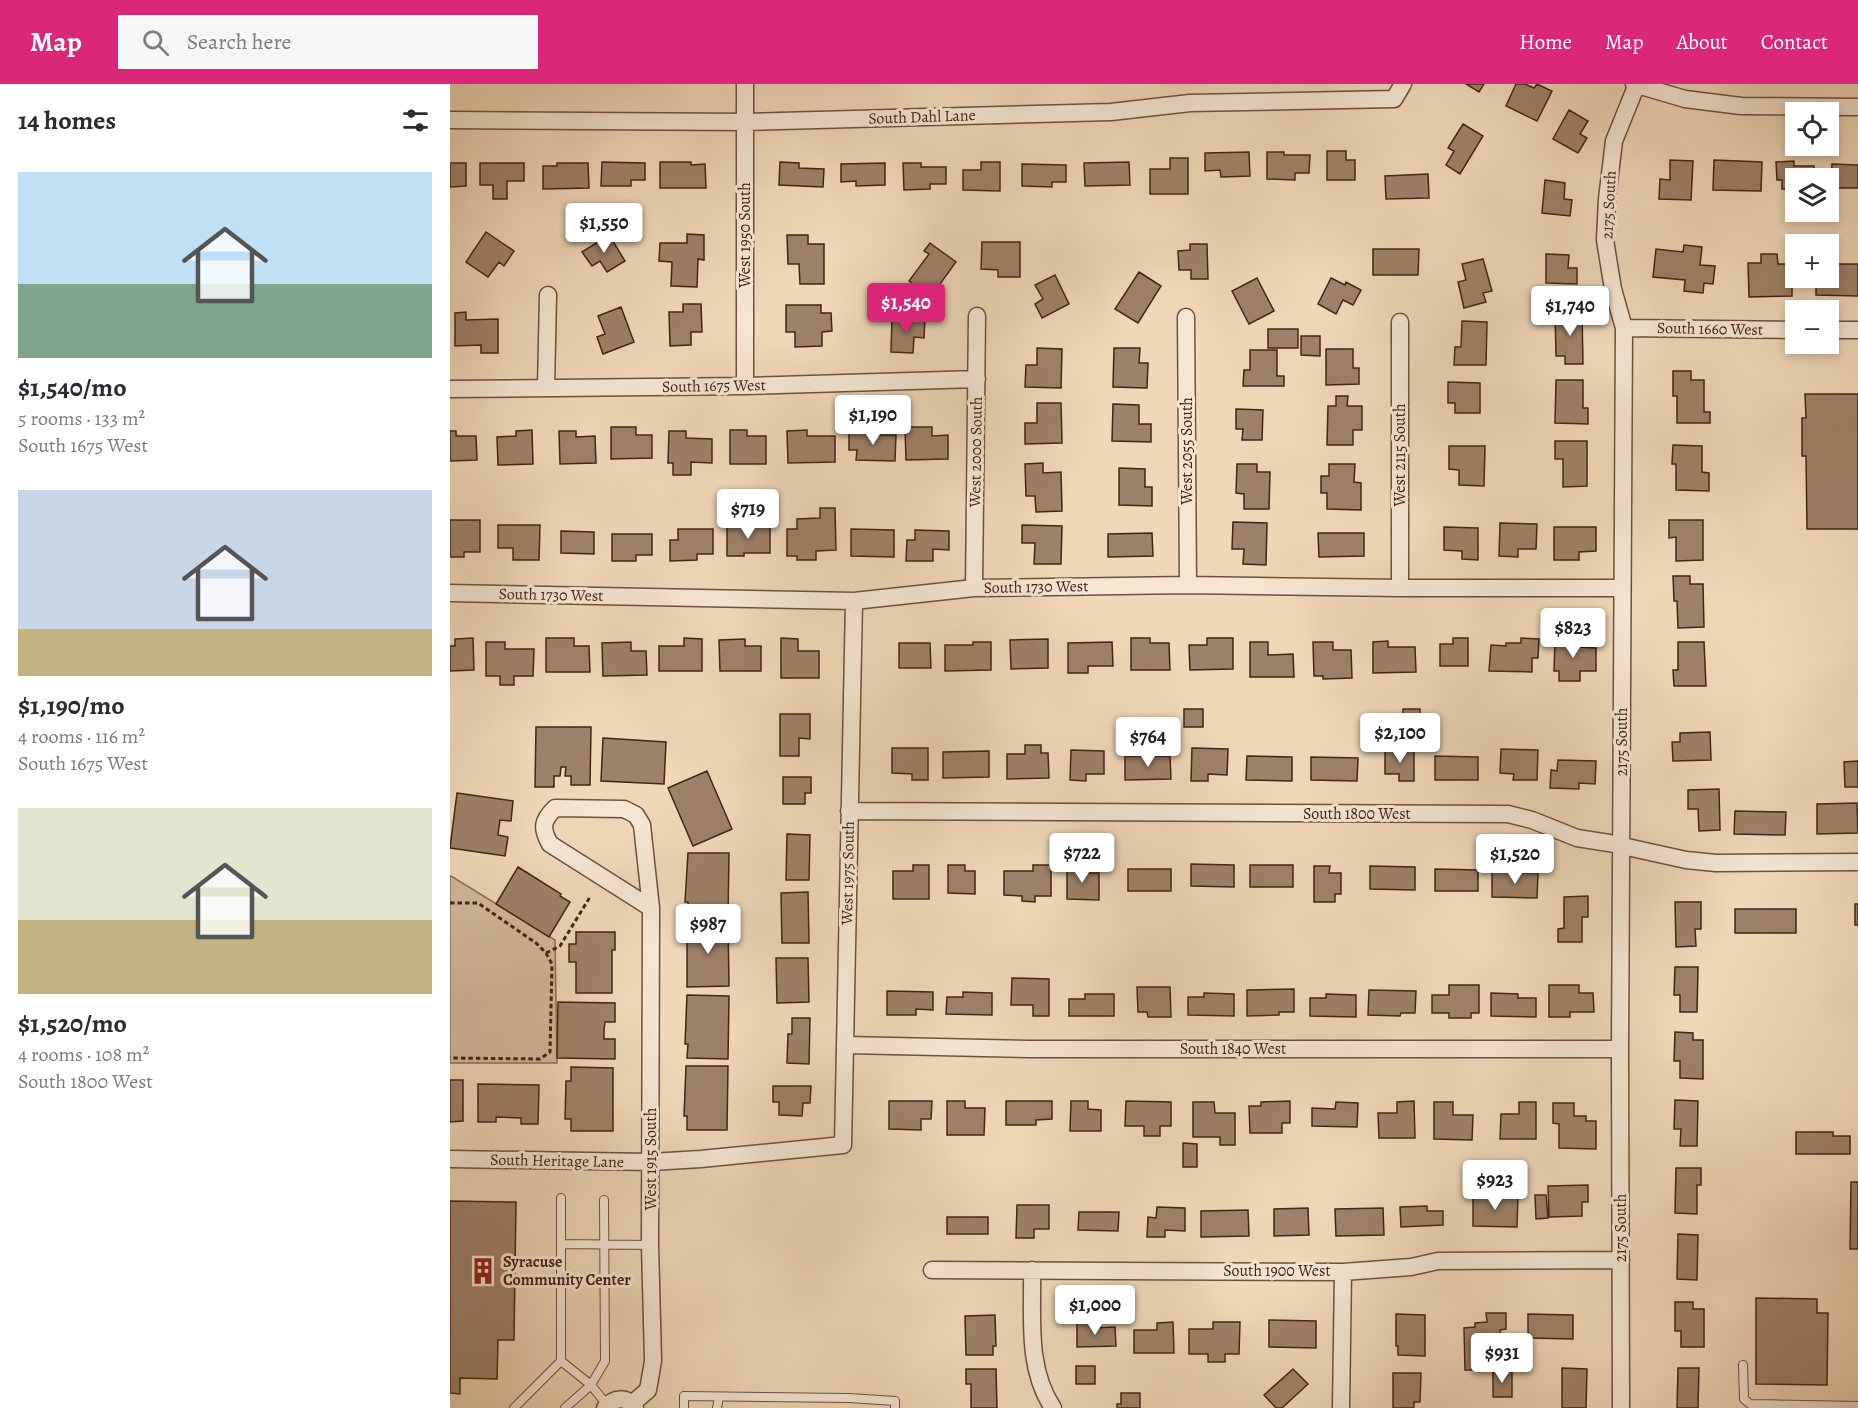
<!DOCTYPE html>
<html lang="en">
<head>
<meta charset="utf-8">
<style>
	:root { --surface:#fff; --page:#f7f7f7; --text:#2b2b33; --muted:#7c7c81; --accent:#db2777 }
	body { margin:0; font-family:Alegreya,serif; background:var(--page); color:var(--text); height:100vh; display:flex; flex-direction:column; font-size:22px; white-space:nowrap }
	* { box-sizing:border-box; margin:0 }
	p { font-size:20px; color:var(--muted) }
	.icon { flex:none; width:33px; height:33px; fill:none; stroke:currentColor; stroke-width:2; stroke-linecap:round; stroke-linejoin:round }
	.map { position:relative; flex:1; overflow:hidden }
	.details { display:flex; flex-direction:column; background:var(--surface); width:450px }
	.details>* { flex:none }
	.controls { position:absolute; left:1335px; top:18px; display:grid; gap:12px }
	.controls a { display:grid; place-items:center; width:54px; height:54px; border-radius:0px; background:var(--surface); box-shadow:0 3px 9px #0003; font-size:30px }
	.price { position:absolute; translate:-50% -51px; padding:0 14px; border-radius:6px; background:#fff; color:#222; font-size:20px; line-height:39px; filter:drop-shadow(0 2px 3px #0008) }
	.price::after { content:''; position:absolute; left:50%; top:36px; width:18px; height:14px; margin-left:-9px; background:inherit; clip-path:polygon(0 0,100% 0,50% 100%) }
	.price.active { background:var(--accent); color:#fff }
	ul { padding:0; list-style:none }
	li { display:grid; align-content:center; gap:12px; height:318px; padding:0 18px }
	li span { display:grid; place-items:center; height:186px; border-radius:0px; color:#555 }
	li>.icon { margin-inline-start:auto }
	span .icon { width:108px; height:108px; fill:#fffc; stroke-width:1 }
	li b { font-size:26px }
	h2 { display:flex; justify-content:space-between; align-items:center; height:72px; padding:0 18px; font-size:26px }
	header { display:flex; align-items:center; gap:36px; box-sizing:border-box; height:84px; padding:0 30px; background:var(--accent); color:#fff }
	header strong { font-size:28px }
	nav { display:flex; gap:33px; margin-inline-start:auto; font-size:21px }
	.search { width:420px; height:54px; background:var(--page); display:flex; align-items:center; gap:15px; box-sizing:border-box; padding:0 21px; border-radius:0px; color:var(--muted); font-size:22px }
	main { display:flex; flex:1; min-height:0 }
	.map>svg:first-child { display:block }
</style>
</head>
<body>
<header>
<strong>Map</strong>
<div class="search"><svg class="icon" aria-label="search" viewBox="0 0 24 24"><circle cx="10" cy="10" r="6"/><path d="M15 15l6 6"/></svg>Search here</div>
<nav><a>Home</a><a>Map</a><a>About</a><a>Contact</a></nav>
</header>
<main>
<section class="details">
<h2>14 homes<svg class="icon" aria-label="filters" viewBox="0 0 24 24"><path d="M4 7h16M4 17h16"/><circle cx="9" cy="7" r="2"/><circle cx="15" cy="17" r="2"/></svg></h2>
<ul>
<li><span style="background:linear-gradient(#bfe0f5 60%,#7fa58c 0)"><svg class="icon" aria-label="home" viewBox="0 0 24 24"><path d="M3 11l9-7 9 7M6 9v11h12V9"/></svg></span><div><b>$1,540/mo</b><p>5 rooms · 133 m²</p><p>South 1675 West</p></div></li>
<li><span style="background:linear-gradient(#c9d6e8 75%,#c2b280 0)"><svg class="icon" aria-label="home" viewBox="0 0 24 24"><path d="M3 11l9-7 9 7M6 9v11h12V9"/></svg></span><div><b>$1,190/mo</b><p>4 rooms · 116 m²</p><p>South 1675 West</p></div></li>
<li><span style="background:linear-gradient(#dfe7d0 60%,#c2b280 0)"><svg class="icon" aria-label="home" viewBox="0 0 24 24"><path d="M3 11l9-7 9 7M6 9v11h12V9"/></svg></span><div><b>$1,520/mo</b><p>4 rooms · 108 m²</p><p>South 1800 West</p></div></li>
</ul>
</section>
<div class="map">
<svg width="1408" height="1324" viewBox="0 0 1408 1324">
	<rect width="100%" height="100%" fill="#efd7b8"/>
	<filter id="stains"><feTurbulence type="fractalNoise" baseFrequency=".00333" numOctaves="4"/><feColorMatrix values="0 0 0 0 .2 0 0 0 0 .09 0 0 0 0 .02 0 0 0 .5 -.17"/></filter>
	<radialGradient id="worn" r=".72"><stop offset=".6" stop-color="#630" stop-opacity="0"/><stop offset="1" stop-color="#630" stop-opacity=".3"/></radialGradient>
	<path fill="#d2b89c" stroke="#8c6e58" stroke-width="1.5" d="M1,792L105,856L107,979H0V794Z"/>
	<path fill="#9e8169" stroke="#462314" stroke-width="1.5" d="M1016,0H1034L1029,8Z
		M1066,0H1075L1084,4L1087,0L1102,7L1087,37L1056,22Z
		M1119,26L1138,37L1130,50L1137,54L1128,69L1103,55Z
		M1013,40L1033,52L1010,90L996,81L1004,67L998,64Z
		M877,67H896V76H905V96H877Z
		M799,68L800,92L771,93L770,86L755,87V69Z
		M817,68H834V71H860L859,89H845V96L817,95Z
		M720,74H738V110H700V85H720Z
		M1220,76L1243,77L1241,116L1209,115L1210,95L1220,96Z
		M1264,76L1312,78L1311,107L1263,106Z
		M1344,77V82H1364V94H1346V105H1332V96H1327L1326,78Z
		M152,78L195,79V96H181V102H151Z
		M210,78H241V81L255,80L256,104H210Z
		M330,78L349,79V84L374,85L373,103L329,101Z
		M531,78H550V107L513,106V86H531Z
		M679,78L680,101L635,102L634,79Z
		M0,79H16V102L0,103Z
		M30,79H74V97H57V115H43V101H30Z
		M107,79H138L139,104L93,105V82H107Z
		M435,79V101L406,102V97L391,98V80Z
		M453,79H471V83H496V100H480V105L454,106Z
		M572,80L616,81V98H602V103L572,102Z
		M1382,80L1408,81V104H1381Z
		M978,90L979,114L936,115L935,92Z
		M1095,96L1115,99L1114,115L1122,116L1120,132L1092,129Z
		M36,148L64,167L54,182L49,178L38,193L16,178Z
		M237,150L254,151V176L248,175L247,203L221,202L222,178L209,177L210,159H237Z
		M159,151L175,177L157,188L150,177L142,182L132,168Z
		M337,151H358V160H374V200H350L349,180H338Z
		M532,158H570V193H548V186L531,185Z
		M480,159L506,178L490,200L492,202L477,222L463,211L469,204L459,197L479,170L474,167Z
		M740,160H757L758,195H741V186H729L728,167L740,166Z
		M1234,161L1252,163L1250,181L1265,182L1263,200L1254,199L1253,209L1234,207L1235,196L1203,193L1206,165L1233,168Z
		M923,165H969L968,191H923Z
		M1096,170L1119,171L1118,184H1127V200L1096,199Z
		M1311,170H1327L1328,180H1342V212L1299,213L1298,179H1311Z
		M1033,175L1042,207L1033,209L1036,218L1014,224L1008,198L1016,196L1012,180Z
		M1378,180H1408V212L1366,211V194H1378Z
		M689,188L711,202L688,239L665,225Z
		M605,191L619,220L592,234L585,220L593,215L585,201Z
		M807,194L824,227L799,240L782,207Z
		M881,194L895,201L896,198L911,206L903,221L893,216L886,230L868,220Z
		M233,220H251L252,248H241V261L220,262L219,228H233Z
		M336,221H371V229H381L382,247L372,248V262L345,263V248H336Z
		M171,223L184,258L153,270L147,253L155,250L148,232Z
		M16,228V236L48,235V269H31V261L5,262V229Z
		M1105,228H1132L1133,280H1115V272H1106Z
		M442,234L475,235L474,254L464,253L463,269L441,268Z
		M1012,237L1037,238L1036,281H1004L1005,263H1011Z
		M818,245H848V264H818Z
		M851,252H870V272L851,271Z
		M587,264L612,265L611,304L575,303L576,281H587Z
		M664,264H690L689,279H698L697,304L663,303Z
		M876,265H903V284H909V300L876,301Z
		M800,266H827V292H834V302H793L794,286H800Z
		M1223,287H1241V296H1254V328H1260V339H1227V312H1223Z
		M1106,296H1133V324H1138V340L1105,339Z
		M998,298L1030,299V329H1005V319H998Z
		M1355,310H1408V445H1357L1356,372H1352V334H1356Z
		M886,312H898L897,322H912V346H903V361H877L878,322H886Z
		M587,319H611L612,359L575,360V339H587Z
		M663,320L689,321V340H701V358L662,357Z
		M786,325L813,326L812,356H792L793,345H786Z
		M161,343H186V351H202V374L161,375Z
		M455,343H482V352L498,351V375L456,376Z
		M82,346L83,380L48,381L47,353L66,352V347Z
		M280,346H297V352H316V380H280Z
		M357,346V352H385V378L338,379L337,347Z
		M399,346L424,347V351H446L445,377L406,376L407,366H399Z
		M0,347H6V352H26L27,376L0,377Z
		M109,347H126V353L145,352L146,379L110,380Z
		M219,347H236V354L262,355V379L241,378V391H223V379H218Z
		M1105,357H1137V402L1113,403V375H1105Z
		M1223,361L1252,362V388L1259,389V407L1226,406V380H1222Z
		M999,362H1035L1034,402L1009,401V386L999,385Z
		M593,379V389L611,388L612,427L586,428L585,412H576L575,380Z
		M787,380H807V388H820L819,425H794V410L786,409Z
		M879,380H905L904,398L911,399V426L877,425V409H871V392H879Z
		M669,384L695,385V403H702V422L669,421Z
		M370,424H385L386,466L366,467V476H347V472H337V445H347V435L370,434Z
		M0,436H30V468H14V473H0Z
		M1219,436H1253V476L1226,477V453L1219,454Z
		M783,438L817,439L816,481L793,480L794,465H782Z
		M1050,439L1087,440L1086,465H1068V473L1049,472Z
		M48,441H90L89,476H63V464H48Z
		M572,441L612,442L611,480H584L585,459H572Z
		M277,442H320V469H294V472H277Z
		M994,443L1028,444V476L1012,475V467L994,466Z
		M1104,443H1146V467L1129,468V476H1104Z
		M228,445H263V470H247V476L220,477V456H228Z
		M401,445L444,446V473L401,472Z
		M465,446L499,447V466L483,465V477H456L457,456H465Z
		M111,447L144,448V470L111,469Z
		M702,449L703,472L658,473V450Z
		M868,449H914V472L869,473Z
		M162,450H202V471H186V477H162Z
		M1223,492H1240V500H1253L1254,543L1228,544L1227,517H1224Z
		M23,554L24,586L0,587V562H5V555Z
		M96,554H124V562H139L140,588H96Z
		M234,554L252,555V587H209V562H234Z
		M331,554L348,555V567H369V594H331Z
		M681,554H700V559H719L720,586H681Z
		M757,554H783V585L740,586L739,561H757Z
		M1003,554H1018V582H990V560H1003Z
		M1071,554L1089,555L1088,574H1082V588L1039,587L1041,561L1056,562V559H1071Z
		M1105,554H1130V563L1146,564V587H1130V597H1109V587H1104Z
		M295,555V562H311V587H270L269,556Z
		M598,555V584L561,585L560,556Z
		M938,557V563H965L966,588L923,589V558Z
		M36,558H55V565H84L83,592H64V601H50V592H36Z
		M181,558V567H196L197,591L153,592L152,559Z
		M523,558H541V586L495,587V561H523Z
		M662,558L663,582H638V589H618V559Z
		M800,558H818V571L843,570L844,593H800Z
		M863,558H883V566H901L902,594L873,595V592H864Z
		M1228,558H1254L1256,602H1224L1223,586H1228Z
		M449,559H480L481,584H449Z
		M734,625H753V643H734Z
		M953,625H970V644L953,643Z
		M330,630H360V655L349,654V672H330Z
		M86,643H141L140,701H121V692H115L116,683H111L110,692H104V703H85Z
		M1260,648L1261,676L1223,677L1222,658H1230V649Z
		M153,654L216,658L214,700L151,697Z
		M575,661H591V669H598L599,694L557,695V670H575Z
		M442,664H478V696H462V690L442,689Z
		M742,664L778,665L777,691L758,690V697H741Z
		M1051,665L1088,666L1087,696H1063L1064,690L1050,689Z
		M621,666L654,667V690H636V697L620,696Z
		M935,666H964V697H949V690H935Z
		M539,667V693L493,694V668Z
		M675,672H720L721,695L675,696Z
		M797,672L842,673V697L796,696Z
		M985,672L1028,673V696H985Z
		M861,673L908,674L907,697L861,696Z
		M1108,676L1146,677L1145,700L1129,699V705L1100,704L1101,686L1107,687Z
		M1408,677V703H1395L1394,678Z
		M257,687L282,745L243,762L218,704Z
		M333,693H361V709H355V720H333Z
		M1269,705L1270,746L1249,747L1248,725H1238V706Z
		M7,709L63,717L61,737L50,736L49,743L48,751L58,753L55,772L0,764Z
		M1407,719L1408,749L1367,750V720Z
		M1285,727L1336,728L1335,751L1284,750Z
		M337,750L360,751L359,796H336Z
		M238,769H279L278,833L238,832V818H235Z
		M741,780L784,781V803L741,802Z
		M463,781H479V815H443V787H463Z
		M498,781H515V787H525V810L498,809Z
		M583,781H601V812H585V818L572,817V812L554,811V787H583Z
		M617,781L635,782V789H649V816L617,815Z
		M800,781H843V803H800Z
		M864,782H880L879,789H891V810H885V818H864Z
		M920,782L965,783V806L920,805Z
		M68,783L111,810L110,812L120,818L99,853L46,820Z
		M678,785H721V807H678Z
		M985,785L1028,786V807H985Z
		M1042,788L1088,789L1087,814L1042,813Z
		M358,808L359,859H332L331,809Z
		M1138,812V833H1132V858H1108V845L1114,844V813Z
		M1225,818H1251V845H1245L1246,862L1226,863Z
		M1405,820H1408V841H1405Z
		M1285,825H1346V849H1285Z
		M278,839L279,902L237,903V840Z
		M126,848H165V866H162V909H126V878H119V860H126Z
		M326,874H358L359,918L327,919Z
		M1225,883H1248L1247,928H1230V911H1224Z
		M562,894L599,895V932H583V921H561Z
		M999,901H1029V929H1021V934H999V929H982V911H999Z
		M1099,901H1129V909H1143L1144,928H1120V933H1099Z
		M687,903H720L721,933H698L697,928H688Z
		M844,905V928H829V931L797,932V906Z
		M919,906L966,907L965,929H951L950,932L918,931Z
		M437,907L483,908V926L466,925V931H437Z
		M513,908L542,909V931L496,930L497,913H513Z
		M754,909L784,910V932L738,931V913H754Z
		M1041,909L1068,910V914H1086V933L1041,932Z
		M635,910H664V932H619V915H635Z
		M876,910L906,911V933L860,932V914H876Z
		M237,911L279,912L278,975L237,974L238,960H235Z
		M108,918L165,919V938H155L154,946V955H165V975L107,974Z
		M342,934H360L359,980L337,979L338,950H342Z
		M1225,948L1243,949V956H1253V995L1230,994V977H1224Z
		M236,982H278L277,1046H237V1032H234Z
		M121,983L163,984V1047H121V1035H115L116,997H121Z
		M0,996H13V1037L0,1038Z
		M28,1000L89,1001L88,1040H71V1034L46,1033V1038H28Z
		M323,1002H361L360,1019H353L352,1032L329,1031V1018H323Z
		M1225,1016L1248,1017L1247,1062H1230L1231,1045H1224Z
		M439,1017H482L481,1035H471V1046L439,1045Z
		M497,1017H515V1024H535L534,1051H497Z
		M556,1017H602V1035L586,1036V1041H556Z
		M621,1017H638V1025L651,1026V1047H620Z
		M676,1017L721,1018V1042H710V1052H694V1042H675Z
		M840,1017V1039H832V1049H800L799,1022H811V1018Z
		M964,1017L965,1054H929L928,1029H947V1018Z
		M743,1018H764L765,1029H785V1061H770V1053H743Z
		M886,1018L908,1019L907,1043L862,1042V1024L885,1025Z
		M984,1018H1003V1031H1023L1022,1056L984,1055Z
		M1069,1018H1086V1055H1050L1051,1030H1069Z
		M1103,1019H1124V1032H1136V1037H1146V1065L1109,1064V1040L1103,1039Z
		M1346,1048H1383V1052H1400V1070H1346Z
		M733,1059L747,1060V1083H733Z
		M1226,1084H1251V1101H1247V1130L1225,1129Z
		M1401,1098H1408V1165H1400Z
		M1138,1101V1118H1132V1132L1099,1133L1098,1102Z
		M1023,1111L1068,1112L1067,1143L1023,1142Z
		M1085,1111H1096L1098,1134L1086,1135Z
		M0,1117L66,1118L64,1256H48L47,1295L10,1294V1310L0,1309Z
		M567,1121H599V1145H584V1154H566Z
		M977,1122V1127H993V1141L951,1143L950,1123Z
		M707,1123L735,1124V1147L715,1146V1153H697L698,1133L706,1134Z
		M858,1124L859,1151L824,1152V1125Z
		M933,1124L934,1151L886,1152L885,1125Z
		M798,1126L799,1152L751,1153V1127Z
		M629,1128H669L668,1147L628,1146Z
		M497,1133H538V1150H497Z
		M1228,1150L1248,1151L1247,1196L1227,1195Z
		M1306,1214L1367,1215V1229H1378L1377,1301L1306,1300Z
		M1225,1218H1243V1225H1254V1263H1231V1247H1225Z
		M1036,1229H1056V1245L1050,1246L1051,1270H1030V1286H1015L1014,1244L1025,1243V1239L1037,1238Z
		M946,1230L975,1231V1272L948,1271V1262H946Z
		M1078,1230L1123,1231V1255L1078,1254Z
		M545,1231L546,1262H543V1271H516L515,1232Z
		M819,1236L866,1237V1264L819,1263Z
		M723,1238L724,1269H684V1246H707V1239Z
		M763,1238H790L789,1270H775V1278H758V1270H739V1245H763Z
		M627,1239H643V1244L665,1243L666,1262L627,1263Z
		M626,1282H645V1300H626Z
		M1112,1284L1137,1285L1136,1324H1112Z
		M1228,1284H1249L1248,1324H1227Z
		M516,1285H546L547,1324H521V1300H516Z
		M843,1285L858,1300L832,1324H826L814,1311Z
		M1043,1286H1062V1313H1043Z
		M943,1289H971L970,1318H964V1324H943Z
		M671,1309H690V1324H667V1320H671Z"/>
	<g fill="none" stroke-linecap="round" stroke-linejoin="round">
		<defs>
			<path id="service" d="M111,1114V1277
				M154,1116L155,1277L141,1301L157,1321
				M111,1160L200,1161
				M1293,1281L1294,1315L1300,1320L1408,1322
				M64,1324L111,1277L141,1301L115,1324
				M234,1324V1312L399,1314L445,1317V1324
				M267,1324L269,1313"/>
			<path id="minor" d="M1184,0L1235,15L1291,22L1408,23
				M0,36L296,38L661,28L740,19L944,15L953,0
				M736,233L738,501
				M950,238V504
				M1174,244L1346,246
				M1378,246H1408
				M295,302V0
				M96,304L98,211
				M0,305L295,302L527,295
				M524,504L527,232
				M0,509L404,517L524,504L738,501L950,504H1172
				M399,727L1058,730L1082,736L1127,754L1159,759L1236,776L1266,779L1408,778
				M396,961L580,965H1170
				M0,1075L201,1078L251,1075L393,1061L404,517
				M482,1186L893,1188L961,1183L988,1177L1171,1176
				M582,1186C583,1232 576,1284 603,1324
				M182,1320L198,1306L203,1277L200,1161L201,824L192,741L186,731L174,725L105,724C92,737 91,744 100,760L201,824
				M155,1324C164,1313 177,1312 185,1324
				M891,1324L893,1188
				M1171,1324L1170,965L1174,244L1163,205L1155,156L1157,115L1164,57L1187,0"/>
		</defs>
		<use href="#service" stroke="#70503d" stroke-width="10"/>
		<use href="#minor" stroke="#70503d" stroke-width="19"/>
		<path stroke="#462314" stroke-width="3" stroke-dasharray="4.5 3" stroke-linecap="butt" d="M0,819H28L86,859L96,869L102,880L100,968L90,975L0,974
			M96,869L110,862L140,813"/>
		<use href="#service" stroke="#f5e5d1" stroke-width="8"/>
		<use href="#minor" stroke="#f5e5d1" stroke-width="16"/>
	</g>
	<defs>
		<symbol id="building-bare" viewBox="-9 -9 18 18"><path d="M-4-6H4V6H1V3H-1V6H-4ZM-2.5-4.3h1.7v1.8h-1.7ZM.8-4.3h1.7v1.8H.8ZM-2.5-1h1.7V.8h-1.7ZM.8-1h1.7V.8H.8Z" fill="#8f2418" stroke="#f5e5d1" stroke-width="2.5" paint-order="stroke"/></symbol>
	</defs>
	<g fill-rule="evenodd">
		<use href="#building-bare" x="14" y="1168" width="38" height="38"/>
	</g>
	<g text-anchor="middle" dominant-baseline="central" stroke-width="6" stroke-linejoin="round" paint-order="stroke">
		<g font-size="16" fill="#462314" stroke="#f5e5d1">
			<text transform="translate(472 33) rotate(-2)">South Dahl Lane</text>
			<text transform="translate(1159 121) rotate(-87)">2175 South</text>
			<text transform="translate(295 151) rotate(-90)">West 1950 South</text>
			<text transform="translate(1260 245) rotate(1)">South 1660 West</text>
			<text transform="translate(264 302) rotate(-1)">South 1675 West</text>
			<text transform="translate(737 367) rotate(-90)">West 2055 South</text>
			<text transform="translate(526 368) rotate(-89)">West 2000 South</text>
			<text transform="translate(950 371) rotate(-90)">West 2115 South</text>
			<text transform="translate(586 503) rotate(-1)">South 1730 West</text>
			<text transform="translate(101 511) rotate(1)">South 1730 West</text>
			<text transform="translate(1172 658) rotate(-90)">2175 South</text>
			<text x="907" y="730">South 1800 West</text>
			<text transform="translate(398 789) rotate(-89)">West 1975 South</text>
			<text x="783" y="965">South 1840 West</text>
			<text transform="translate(201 1075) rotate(-90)">West 1915 South</text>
			<text transform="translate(107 1077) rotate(1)">South Heritage Lane</text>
			<text transform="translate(1171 1144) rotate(-90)">2175 South</text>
			<text x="827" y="1187">South 1900 West</text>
		</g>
		<g font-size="16" font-weight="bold" fill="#462314" stroke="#f5e5d1" text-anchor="start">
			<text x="53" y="1178">Syracuse<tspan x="53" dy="18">Community Center</tspan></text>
		</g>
	</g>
	<rect width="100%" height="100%" filter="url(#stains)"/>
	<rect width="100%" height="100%" fill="url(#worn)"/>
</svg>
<div class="controls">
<a><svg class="icon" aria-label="locate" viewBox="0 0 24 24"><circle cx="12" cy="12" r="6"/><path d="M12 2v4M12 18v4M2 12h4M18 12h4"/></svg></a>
<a><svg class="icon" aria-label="layers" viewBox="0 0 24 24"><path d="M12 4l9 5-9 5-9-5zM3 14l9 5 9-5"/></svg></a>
<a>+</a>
<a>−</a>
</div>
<b class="price" style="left:154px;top:170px">$1,550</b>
<b class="price active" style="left:456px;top:250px">$1,540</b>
<b class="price" style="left:1120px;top:253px">$1,740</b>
<b class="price" style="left:423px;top:362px">$1,190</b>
<b class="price" style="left:298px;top:456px">$719</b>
<b class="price" style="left:1123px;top:575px">$823</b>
<b class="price" style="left:950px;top:680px">$2,100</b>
<b class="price" style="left:698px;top:684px">$764</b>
<b class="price" style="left:632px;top:800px">$722</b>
<b class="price" style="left:1065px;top:801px">$1,520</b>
<b class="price" style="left:258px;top:871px">$987</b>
<b class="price" style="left:1045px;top:1127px">$923</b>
<b class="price" style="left:645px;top:1252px">$1,000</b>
<b class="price" style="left:1052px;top:1300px">$931</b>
</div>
</main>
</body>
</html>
